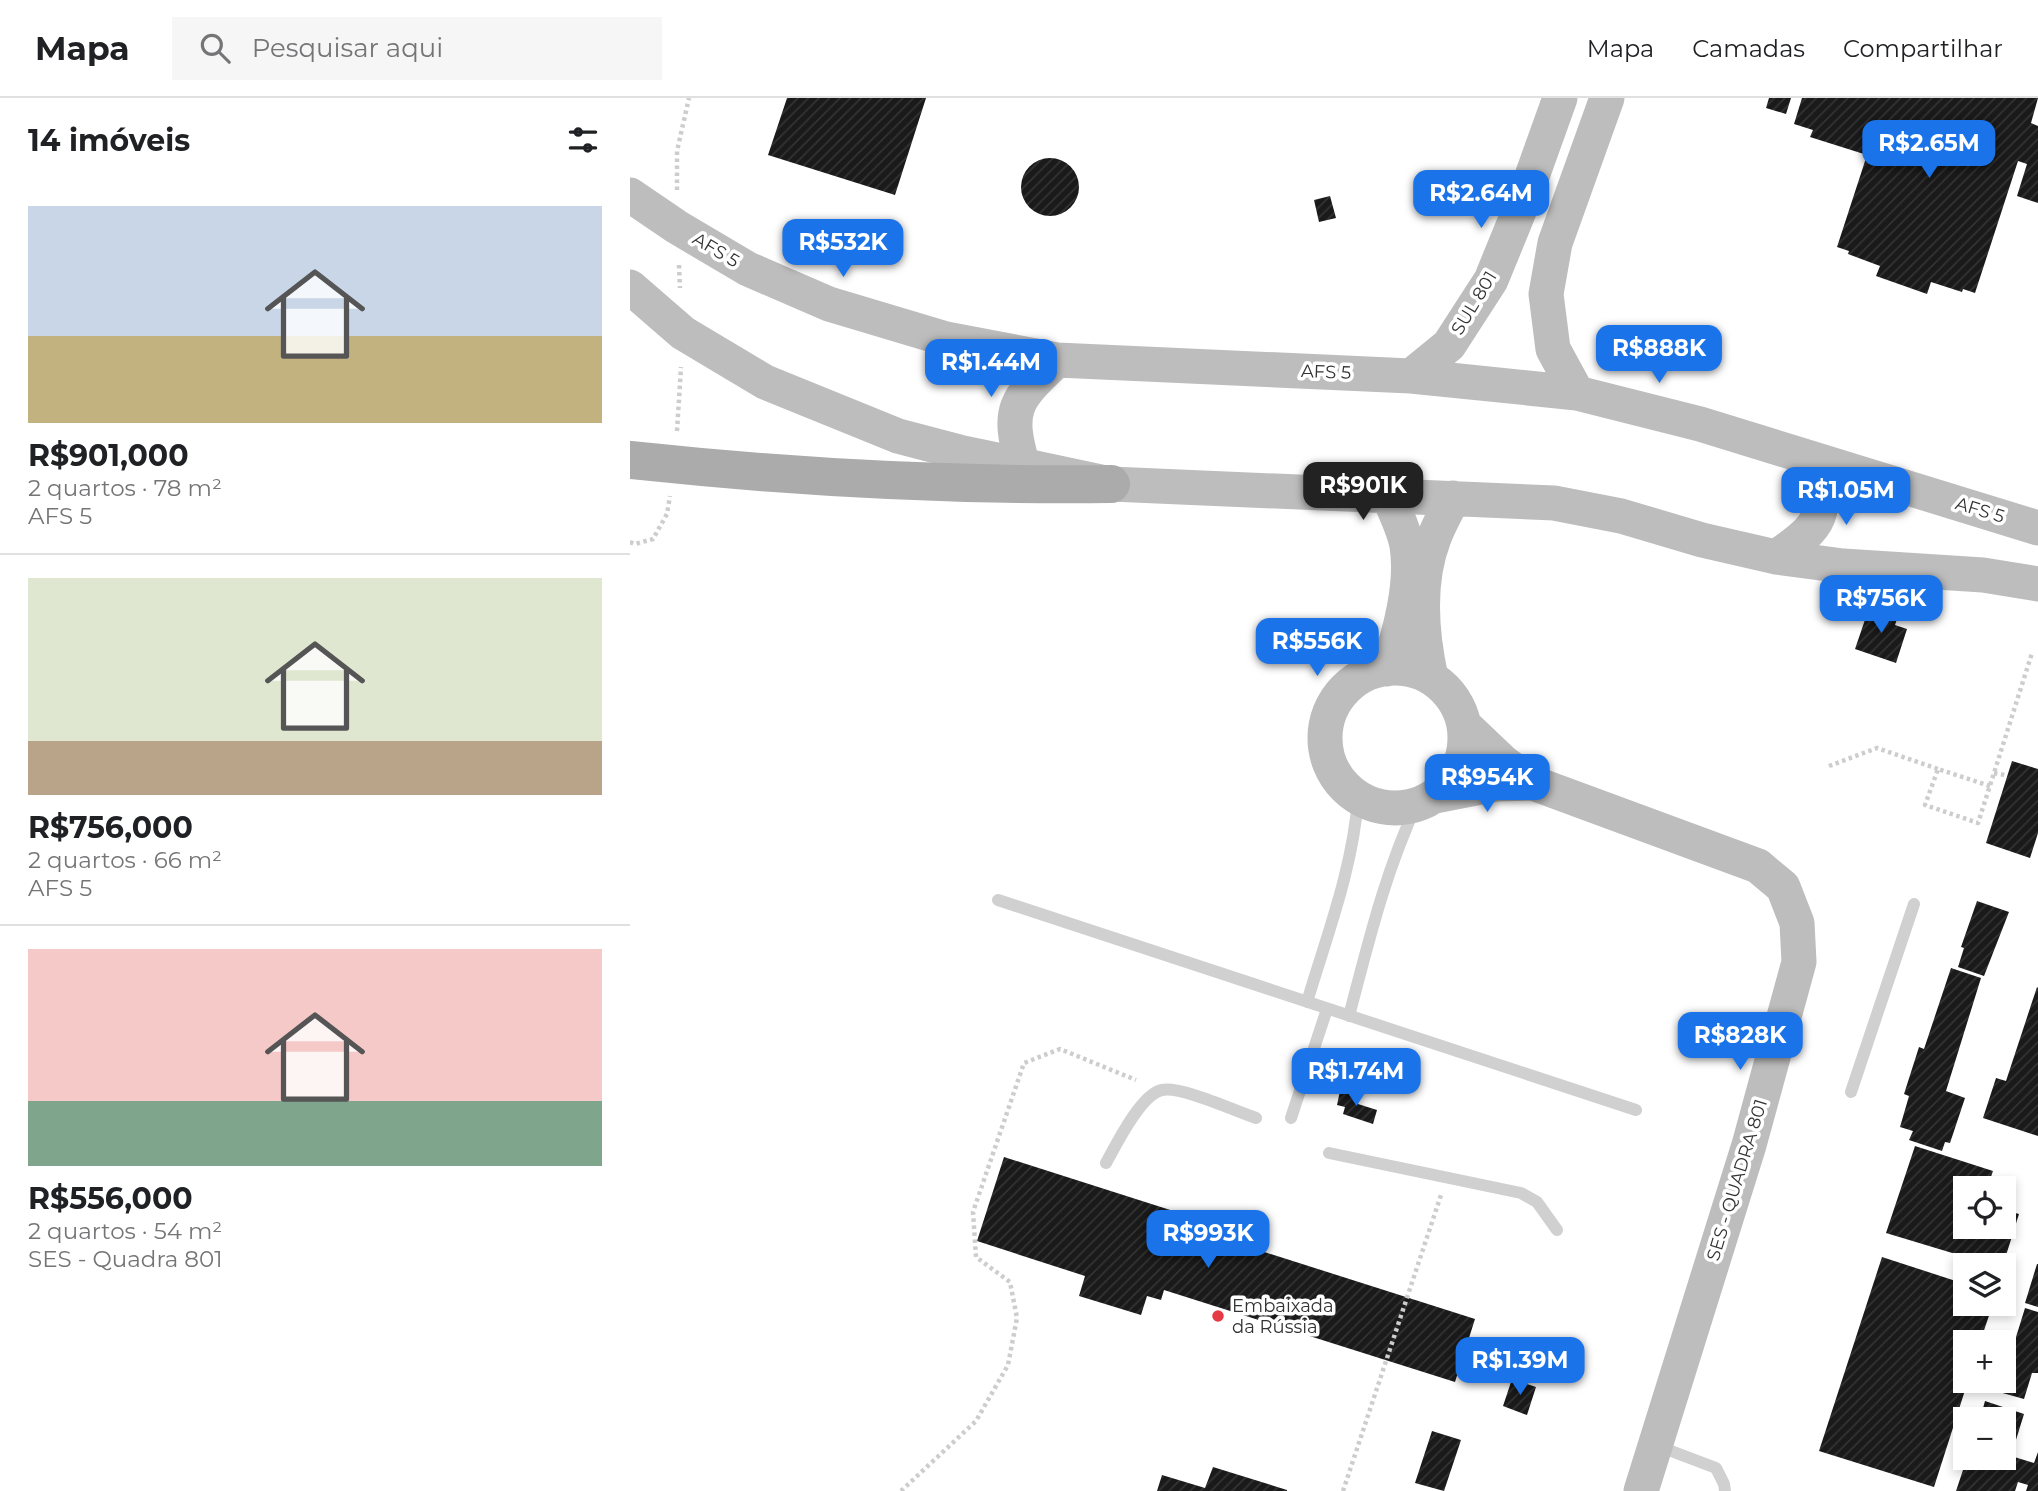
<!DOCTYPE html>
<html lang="pt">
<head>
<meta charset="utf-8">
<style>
	:root { --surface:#fff; --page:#f6f6f6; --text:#202124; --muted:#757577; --line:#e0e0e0; --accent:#1a73e8 }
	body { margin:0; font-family:Montserrat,sans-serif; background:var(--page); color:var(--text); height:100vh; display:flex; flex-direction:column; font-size:26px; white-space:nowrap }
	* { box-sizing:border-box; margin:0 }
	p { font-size:23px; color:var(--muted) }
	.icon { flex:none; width:38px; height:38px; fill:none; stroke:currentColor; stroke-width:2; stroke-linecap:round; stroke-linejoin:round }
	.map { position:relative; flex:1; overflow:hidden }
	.side { display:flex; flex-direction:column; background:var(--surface); width:630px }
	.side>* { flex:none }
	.controls { position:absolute; left:1323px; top:1078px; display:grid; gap:14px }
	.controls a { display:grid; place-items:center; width:63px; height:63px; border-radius:0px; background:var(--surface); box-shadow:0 4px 10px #0003; font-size:35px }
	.price { position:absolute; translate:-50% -60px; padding:0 16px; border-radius:14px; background:var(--accent); color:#fff; font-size:23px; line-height:46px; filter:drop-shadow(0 2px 4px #0008) }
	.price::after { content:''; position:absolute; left:50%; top:42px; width:21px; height:16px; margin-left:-10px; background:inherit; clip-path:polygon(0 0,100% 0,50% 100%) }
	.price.selected { background:#222; color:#fff }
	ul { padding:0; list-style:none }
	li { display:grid; align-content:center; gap:14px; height:371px; padding:0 28px }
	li+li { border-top:2px solid var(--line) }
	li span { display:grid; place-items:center; height:217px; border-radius:0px; color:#555 }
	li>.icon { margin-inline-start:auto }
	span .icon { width:126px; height:126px; fill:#fffc; stroke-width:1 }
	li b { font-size:30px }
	h2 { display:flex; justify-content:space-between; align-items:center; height:84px; padding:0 28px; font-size:30px }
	header { display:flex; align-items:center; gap:42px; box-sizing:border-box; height:98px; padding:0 35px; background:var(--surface); border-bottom:2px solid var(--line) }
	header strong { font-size:33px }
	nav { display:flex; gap:38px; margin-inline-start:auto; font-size:24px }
	.search { width:490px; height:63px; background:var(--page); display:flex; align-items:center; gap:18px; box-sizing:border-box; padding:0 24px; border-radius:0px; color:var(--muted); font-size:26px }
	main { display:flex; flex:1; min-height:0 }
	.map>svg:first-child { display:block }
</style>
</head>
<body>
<header>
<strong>Mapa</strong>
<div class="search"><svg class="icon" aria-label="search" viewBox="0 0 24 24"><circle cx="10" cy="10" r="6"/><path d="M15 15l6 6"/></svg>Pesquisar aqui</div>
<nav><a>Mapa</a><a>Camadas</a><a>Compartilhar</a></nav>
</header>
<main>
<section class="side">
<h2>14 imóveis<svg class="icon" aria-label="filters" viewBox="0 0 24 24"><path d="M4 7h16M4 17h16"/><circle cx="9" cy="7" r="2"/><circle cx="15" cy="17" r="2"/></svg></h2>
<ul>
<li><span style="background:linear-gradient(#c9d6e8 60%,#c2b280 0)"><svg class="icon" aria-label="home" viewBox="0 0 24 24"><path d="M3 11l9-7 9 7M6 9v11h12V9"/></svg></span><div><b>R$901,000</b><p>2 quartos · 78 m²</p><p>AFS 5</p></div></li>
<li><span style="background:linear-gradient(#dfe7d0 75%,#b9a48a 0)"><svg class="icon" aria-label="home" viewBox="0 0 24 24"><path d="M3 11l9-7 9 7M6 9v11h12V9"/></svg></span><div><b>R$756,000</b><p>2 quartos · 66 m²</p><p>AFS 5</p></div></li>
<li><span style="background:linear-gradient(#f6c9c9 70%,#7fa58c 0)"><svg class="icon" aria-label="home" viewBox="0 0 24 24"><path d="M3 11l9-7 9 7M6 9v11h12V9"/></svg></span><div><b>R$556,000</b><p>2 quartos · 54 m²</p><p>SES - Quadra 801</p></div></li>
</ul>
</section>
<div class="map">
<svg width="1408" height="1393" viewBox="0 0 1408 1393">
	<defs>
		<pattern id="building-hatch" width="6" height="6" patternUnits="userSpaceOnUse" patternTransform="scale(1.75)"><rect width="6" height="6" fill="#1a1a1a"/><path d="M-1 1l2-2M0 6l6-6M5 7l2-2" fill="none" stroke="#333"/></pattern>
	</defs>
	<rect width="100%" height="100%" fill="#fff"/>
	<path fill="url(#building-hatch)" d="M157,0H296L265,97L138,57Z
		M1139,0H1161L1156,16L1136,10Z
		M1172,0H1408L1401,25L1408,28V105L1387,98L1397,66L1388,63L1345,195L1333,191L1332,194L1301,184L1297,196L1246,178L1250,168L1218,156L1219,153L1207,149L1237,57L1180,39L1183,32L1164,26Z
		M391 89a29 29 0 1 1 58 0a29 29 0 1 1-58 0Z
		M700,98L706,120L689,124L684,102Z
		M1240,507L1269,515L1265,527L1277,531L1266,565L1225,551Z
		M1382,663L1408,671V735L1400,760L1356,745Z
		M1347,803L1379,814L1354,878L1328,869L1334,850L1331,849Z
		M1321,870L1351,880L1316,993L1335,1000L1320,1045L1315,1044L1312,1053L1279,1042L1283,1033L1270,1029L1279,998L1274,996L1289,949L1294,951Z
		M1407,889L1408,890V1038L1353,1020L1366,980L1376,983Z
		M710,993L730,999L728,1006L747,1012L743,1026L713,1016L715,1009L707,1007Z
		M1285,1048L1363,1073L1357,1090H1335V1129H1374V1112L1389,1116L1373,1167H1362L1256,1135Z
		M374,1059L559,1118L556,1129L845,1221L825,1284L534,1192L531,1202L517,1198L511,1217L449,1198L455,1178L347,1143Z
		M1252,1159L1335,1186V1206H1363L1350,1244H1335V1283H1338L1304,1389L1189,1353Z
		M1407,1166H1408V1209L1395,1205Z
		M1395,1210L1408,1214V1275H1402L1394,1301L1369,1294Z
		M882,1281L906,1289L897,1317L873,1308Z
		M1355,1303L1394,1316L1381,1358L1404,1365L1408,1354V1393H1396L1398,1387L1388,1384L1385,1393H1326L1337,1360H1374V1321H1350Z
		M802,1333L831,1342L814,1393L785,1385Z
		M583,1369L657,1392V1393H527L532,1377L575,1390Z"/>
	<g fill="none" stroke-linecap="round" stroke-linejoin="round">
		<path stroke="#cdcdcd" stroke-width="4.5" stroke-dasharray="3.5 3.5" stroke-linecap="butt" d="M47,92V53L59,0
			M49,167L50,190
			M47,333L51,269
			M0,444L5,446L23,441L37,416L40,398
			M1199,668L1247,650L1308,671
			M1364,675L1375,677
			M1360,688L1308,671L1295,707L1348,725L1364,675L1402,555
			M271,1393L346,1323L378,1267L387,1220L380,1184L346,1159L343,1114L394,965L430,951L506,982
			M713,1393L811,1097"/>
		<path stroke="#d0d0d0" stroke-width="12" d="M368,802L1006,1012
			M677,904C697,837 723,770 728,700
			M719,918C738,846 755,774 787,706
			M1221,994L1284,806
			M661,1020L697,911
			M699,1055L891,1095L907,1104L927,1132
			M476,1065C486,1047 511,996 532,992C551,988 605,1013 626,1020
			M1028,1348L1086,1370L1094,1386L1095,1393"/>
		<path stroke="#bdbdbd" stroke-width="35" d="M0,97L47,129L118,171L199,206L316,241L427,262L781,278L947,295L1070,326L1408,430
			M0,189L53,235L135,284L268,338L329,354L481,386L924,405L991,418L1072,442L1146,459L1213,468L1353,477L1408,486
			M781,278L819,247L861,182L892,106L930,0
			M947,295L923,251L916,196L925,145L977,0
			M393,368C376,310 385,302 427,262
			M1146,459C1193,427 1199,416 1183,361
			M695 640a70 70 0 1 1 140 0a70 70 0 1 1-140 0Z
			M757,571C770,536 783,486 777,448C774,431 765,414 758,397
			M801,580C791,534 787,484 804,440C809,426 817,413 823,400
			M834,627L874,665L903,685L1128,768L1153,789L1167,825L1169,864L1119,1047L1011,1393
			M805,698L866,686L903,685"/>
		<path stroke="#ababab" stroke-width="38" d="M0,362C159,379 320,388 481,386"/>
	</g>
	<circle fill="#e63946" stroke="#fff" stroke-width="2.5" cx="588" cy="1218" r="7"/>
	<g text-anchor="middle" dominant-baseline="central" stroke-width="7" stroke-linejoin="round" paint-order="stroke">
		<g font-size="18" fill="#333" stroke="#fff">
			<text transform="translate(86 152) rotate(31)">AFS 5</text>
			<text transform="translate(844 205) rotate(-59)">SUL 801</text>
			<text transform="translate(696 274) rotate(2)">AFS 5</text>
			<text transform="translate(1350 412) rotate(17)">AFS 5</text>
			<text transform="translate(1107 1082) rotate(-73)">SES - QUADRA 801</text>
		</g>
		<g font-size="18" fill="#333" stroke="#fff" text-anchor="start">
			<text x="602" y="1208">Embaixada<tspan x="602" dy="21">da Rússia</tspan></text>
		</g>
	</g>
</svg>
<div class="controls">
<a><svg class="icon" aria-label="locate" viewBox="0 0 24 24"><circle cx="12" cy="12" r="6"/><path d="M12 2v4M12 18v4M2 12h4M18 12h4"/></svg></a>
<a><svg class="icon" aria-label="layers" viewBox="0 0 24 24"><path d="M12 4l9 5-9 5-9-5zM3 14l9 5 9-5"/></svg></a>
<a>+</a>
<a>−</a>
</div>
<b class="price" style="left:1299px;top:82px">R$2.65M</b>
<b class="price" style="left:851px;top:132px">R$2.64M</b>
<b class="price" style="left:213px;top:181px">R$532K</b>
<b class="price" style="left:1029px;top:287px">R$888K</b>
<b class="price" style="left:361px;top:301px">R$1.44M</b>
<b class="price selected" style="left:733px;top:424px">R$901K</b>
<b class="price" style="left:1216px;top:429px">R$1.05M</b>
<b class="price" style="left:1251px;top:537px">R$756K</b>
<b class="price" style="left:687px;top:580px">R$556K</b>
<b class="price" style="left:857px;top:716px">R$954K</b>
<b class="price" style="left:1110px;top:974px">R$828K</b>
<b class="price" style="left:726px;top:1010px">R$1.74M</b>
<b class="price" style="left:578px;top:1172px">R$993K</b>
<b class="price" style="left:890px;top:1299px">R$1.39M</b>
</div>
</main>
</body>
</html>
